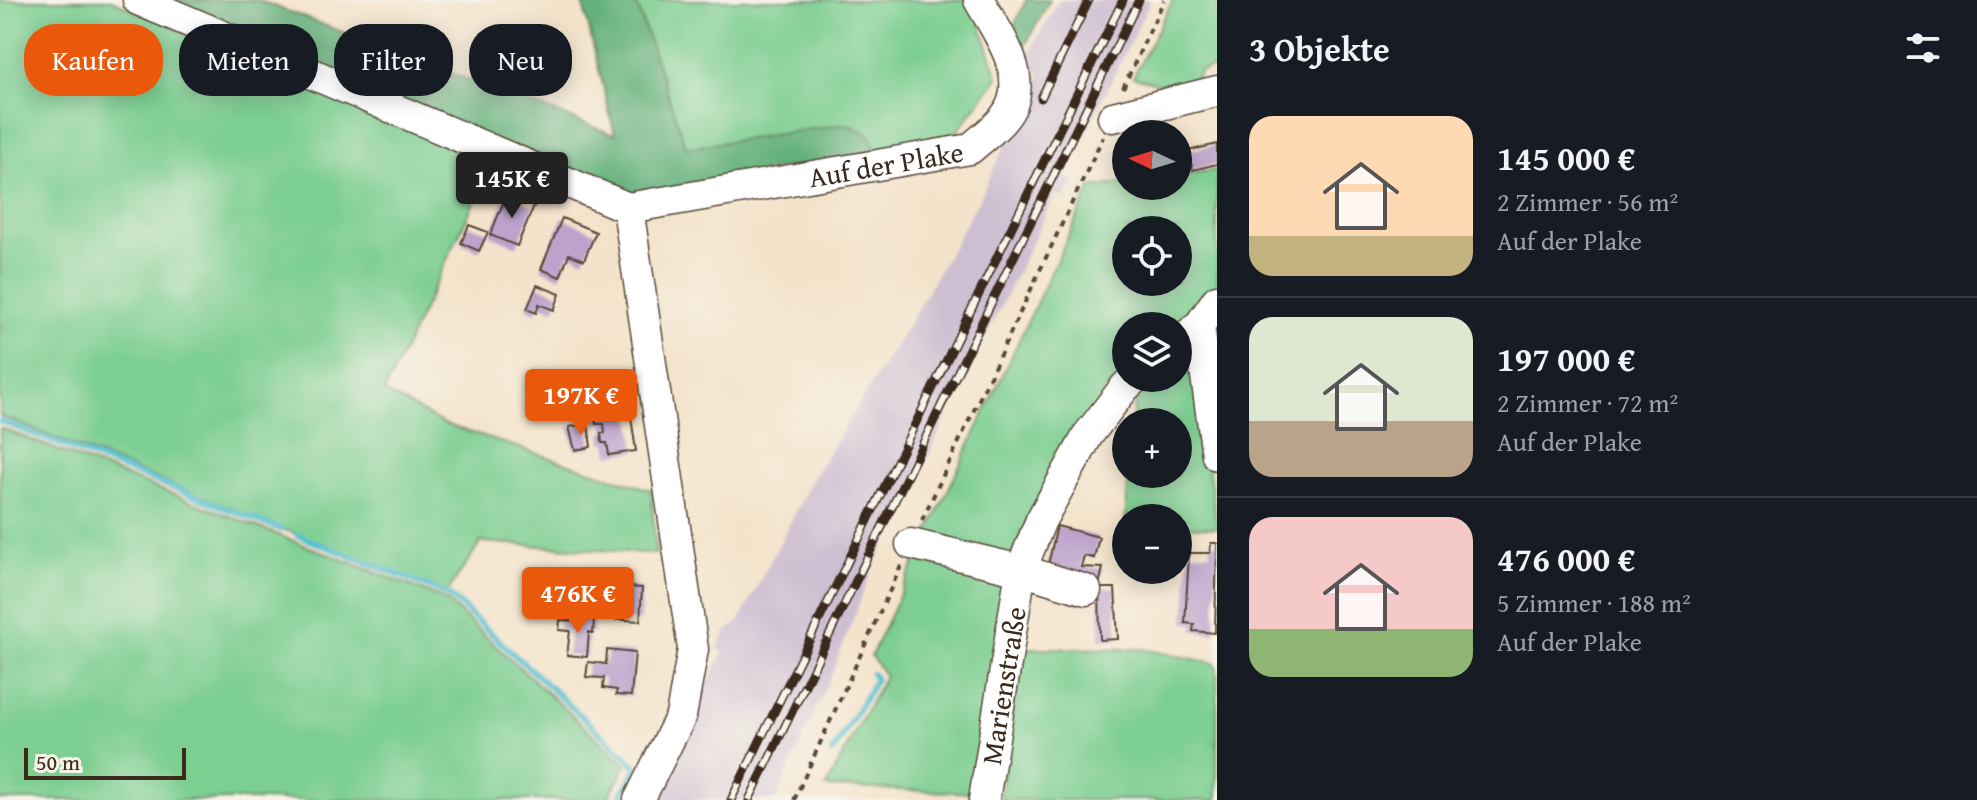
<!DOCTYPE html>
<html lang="de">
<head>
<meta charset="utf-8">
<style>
	:root { --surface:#171b24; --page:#20242c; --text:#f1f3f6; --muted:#9ea1a6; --line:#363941; --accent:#ea580c }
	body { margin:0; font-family:"Gentium Book Plus",serif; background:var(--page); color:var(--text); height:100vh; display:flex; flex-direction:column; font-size:30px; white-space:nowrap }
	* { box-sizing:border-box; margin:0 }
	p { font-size:26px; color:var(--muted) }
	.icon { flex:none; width:44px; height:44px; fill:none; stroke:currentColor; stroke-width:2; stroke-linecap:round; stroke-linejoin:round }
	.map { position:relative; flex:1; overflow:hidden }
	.sheet { display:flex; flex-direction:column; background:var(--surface); width:760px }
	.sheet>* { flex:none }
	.top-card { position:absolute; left:24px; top:24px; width:760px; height:72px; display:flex; gap:16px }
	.needle { width:52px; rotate:274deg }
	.buttons { position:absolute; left:1112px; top:120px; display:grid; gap:16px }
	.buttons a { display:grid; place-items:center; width:80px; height:80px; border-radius:50%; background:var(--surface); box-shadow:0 4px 20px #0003; font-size:40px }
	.scale { position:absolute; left:24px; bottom:20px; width:162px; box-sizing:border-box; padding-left:8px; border:4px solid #3b2a1e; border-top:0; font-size:22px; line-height:28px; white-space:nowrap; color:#3b2a1e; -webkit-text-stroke:6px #f7f3e8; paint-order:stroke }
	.price { position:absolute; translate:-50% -68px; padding:0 18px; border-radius:8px; background:var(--accent); color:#fff; font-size:26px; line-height:52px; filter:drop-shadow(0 2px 4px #0008) }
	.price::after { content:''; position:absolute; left:50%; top:48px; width:24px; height:18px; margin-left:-12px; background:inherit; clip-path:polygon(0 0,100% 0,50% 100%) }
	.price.on { background:#222; color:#fff }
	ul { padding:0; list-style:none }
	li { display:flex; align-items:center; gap:24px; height:200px; padding:0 32px }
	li+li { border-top:2px solid var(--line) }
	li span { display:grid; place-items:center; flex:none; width:224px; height:160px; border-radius:24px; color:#555 }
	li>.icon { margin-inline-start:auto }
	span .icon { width:96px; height:96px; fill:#fffc; stroke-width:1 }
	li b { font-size:34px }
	h2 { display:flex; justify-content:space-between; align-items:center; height:96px; padding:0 32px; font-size:34px }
	.tag { padding:0 28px; border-radius:32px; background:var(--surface); box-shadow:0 4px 20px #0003; font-size:28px; line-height:72px }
	.tag.on { background:var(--accent); color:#fff }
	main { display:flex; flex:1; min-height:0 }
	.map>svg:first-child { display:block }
</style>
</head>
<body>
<main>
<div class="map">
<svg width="1217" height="800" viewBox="0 0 1217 800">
	<rect width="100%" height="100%" fill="#f7f3e8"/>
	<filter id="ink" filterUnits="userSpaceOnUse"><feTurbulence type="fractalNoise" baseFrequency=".0125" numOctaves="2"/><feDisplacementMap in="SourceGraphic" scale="16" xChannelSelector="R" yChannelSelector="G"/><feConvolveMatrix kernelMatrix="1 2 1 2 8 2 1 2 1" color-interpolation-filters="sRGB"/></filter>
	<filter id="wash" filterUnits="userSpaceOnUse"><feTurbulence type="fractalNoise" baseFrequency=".006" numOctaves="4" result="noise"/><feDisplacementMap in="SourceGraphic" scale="32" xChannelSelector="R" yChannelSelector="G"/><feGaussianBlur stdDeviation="1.8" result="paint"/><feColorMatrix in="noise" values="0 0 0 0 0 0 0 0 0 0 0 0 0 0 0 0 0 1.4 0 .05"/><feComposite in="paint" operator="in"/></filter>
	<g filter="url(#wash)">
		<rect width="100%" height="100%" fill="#f4e3cb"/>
		<path fill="#cebed1" d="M1059,0H1151L1064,177L1074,182L1064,198L1055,195L871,573L833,671L775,800H652L723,652L717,648L727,631L739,622L813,478L910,322L978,201L1040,73L1026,59Z"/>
		<path fill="#7bce91" stroke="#5b7c58" stroke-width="2" fill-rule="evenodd" d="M0,0H111L492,165L384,392L444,424L651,490L656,554L481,542L446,594L0,416Z
			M635,0H972L998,77L956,133L876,151L847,124L686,148Z
			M1173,0H1217V66L1200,71L1195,80L1168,86L1133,77Z
			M1217,170V286L1178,326H1126V378L1012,561L926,537L1091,188L1126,183V186H1178V175ZM1126,230H1178V282H1126Z
			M1180,357L1189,361L1199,403L1217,528L1178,526V518H1126L1125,524L1129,474H1178V422H1133L1136,386L1148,378H1178Z
			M0,428L445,599L626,765L607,800H0Z
			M921,549L1011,572L978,793L826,787L885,676L871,656Z
			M1028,648L1142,649L1215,663L1217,669V800H1000L1020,657Z"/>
		<path fill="#64b17b" stroke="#506e4c" stroke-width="2" d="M170,0H258L615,135L582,0H635L686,148L847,124L870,135L876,151L622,198Z
			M1026,0H1050L1019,57L1008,38Z"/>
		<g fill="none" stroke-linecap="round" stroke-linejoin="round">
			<path stroke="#55c0d0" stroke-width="6" d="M0,421L282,530
				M297,535L449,595L637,767L619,800
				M833,752L876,679L872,674"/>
		</g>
		<g id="blocks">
			<path fill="#bda3cc" d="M1217,144V164L1193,170L1188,151Z
				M507,194L534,206L517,246L490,235Z
				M562,218L596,232L584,260L569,254L560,277L541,269Z
				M469,225L488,232L479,251L461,243Z
				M537,285L560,294L554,310L539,304L536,313L527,309Z
				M591,394L610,398L611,404L625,402L628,418L631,417L636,451L609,455L607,443H602L601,433H605L604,424H596Z
				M588,424L591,447L575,450L569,427Z
				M1057,526L1099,537L1094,558L1084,556L1081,567L1103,568L1099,585L1048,565Z
				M1211,543H1217L1215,633L1193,631L1194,624L1185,623L1189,553H1210Z
				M602,579L629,581L628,587L642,588L640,621L611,619L612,607L599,606Z
				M1099,588H1115L1118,639L1100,640Z
				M571,617L594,619L593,633L589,632L587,657L567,655L570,631L559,630L560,620L570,621Z
				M607,650L635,653L631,696L616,695L617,690L603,688L604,678L586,677L588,662L606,664Z"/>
		</g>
	</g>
	<g filter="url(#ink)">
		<use href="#blocks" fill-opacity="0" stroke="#574638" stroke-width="2"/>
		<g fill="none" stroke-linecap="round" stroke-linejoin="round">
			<defs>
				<g id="minor">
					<path id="s1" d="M138,0L628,208L970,149C981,139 994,130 1003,119C1035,82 998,34 979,0"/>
					<path d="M1113,117L1217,91"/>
					<path d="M628,208L693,649L681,716L639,800"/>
					<path d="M1199,326L1217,455"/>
					<path d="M1178,343L1199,326L1217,300"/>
					<path d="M911,544L1021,570L1086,590"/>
					<path id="s2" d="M984,800L1021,570L1041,520L1088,435L1125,387L1135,378"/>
				</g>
			</defs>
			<use href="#minor" stroke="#574638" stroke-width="33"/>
			<path stroke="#574638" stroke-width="4" stroke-dasharray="6 6" stroke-linecap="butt" d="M1123,88L1164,0
				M922,520L1103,137
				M794,800L902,564"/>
			<use href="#minor" stroke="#fff" stroke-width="30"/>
			<defs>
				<path id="rail" d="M1041,98L1089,0
					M731,800L1123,0
					M749,800L1139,0"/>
			</defs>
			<use href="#rail" stroke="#3b2a1e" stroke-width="9"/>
			<use href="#rail" stroke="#f7f3e8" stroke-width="6" stroke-dasharray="18" stroke-linecap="butt"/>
		</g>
	</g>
	<g text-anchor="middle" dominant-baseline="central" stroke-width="8" stroke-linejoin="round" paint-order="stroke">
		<g font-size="28" fill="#3b2a1e" stroke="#f7f3e8">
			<text stroke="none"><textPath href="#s1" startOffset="794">Auf der Plake</textPath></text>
			<text stroke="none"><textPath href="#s2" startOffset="116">Marienstraße</textPath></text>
		</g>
	</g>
</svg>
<div class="buttons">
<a><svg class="needle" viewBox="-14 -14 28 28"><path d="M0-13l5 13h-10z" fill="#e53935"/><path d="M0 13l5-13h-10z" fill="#9ea1a6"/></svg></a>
<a><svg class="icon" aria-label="locate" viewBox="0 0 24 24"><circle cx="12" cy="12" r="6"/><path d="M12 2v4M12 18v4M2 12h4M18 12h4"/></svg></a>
<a><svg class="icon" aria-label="layers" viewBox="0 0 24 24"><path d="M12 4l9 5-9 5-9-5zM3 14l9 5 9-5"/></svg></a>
<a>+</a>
<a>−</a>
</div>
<div class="scale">50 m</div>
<b class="price on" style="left:512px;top:220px">145K €</b>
<b class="price" style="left:581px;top:437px">197K €</b>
<b class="price" style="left:578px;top:635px">476K €</b>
<div class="top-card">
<a class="tag on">Kaufen</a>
<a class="tag">Mieten</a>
<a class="tag">Filter</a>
<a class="tag">Neu</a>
</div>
</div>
<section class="sheet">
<h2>3 Objekte<svg class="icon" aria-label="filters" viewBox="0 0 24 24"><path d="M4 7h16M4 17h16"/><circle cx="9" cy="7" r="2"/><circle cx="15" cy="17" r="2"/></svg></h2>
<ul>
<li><span style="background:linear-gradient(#ffd9b3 75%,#c2b280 0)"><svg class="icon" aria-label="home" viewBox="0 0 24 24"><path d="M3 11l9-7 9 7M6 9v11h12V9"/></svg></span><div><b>145 000 €</b><p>2 Zimmer · 56 m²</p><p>Auf der Plake</p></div></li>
<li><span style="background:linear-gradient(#dfe7d0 65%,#b9a48a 0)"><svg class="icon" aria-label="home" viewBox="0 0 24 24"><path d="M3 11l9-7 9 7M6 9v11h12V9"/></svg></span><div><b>197 000 €</b><p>2 Zimmer · 72 m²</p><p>Auf der Plake</p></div></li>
<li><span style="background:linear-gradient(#f6c9c9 70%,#8fb573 0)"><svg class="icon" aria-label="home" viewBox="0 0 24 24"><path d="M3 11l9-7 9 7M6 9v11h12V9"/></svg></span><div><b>476 000 €</b><p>5 Zimmer · 188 m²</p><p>Auf der Plake</p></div></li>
</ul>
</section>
</main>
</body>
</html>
